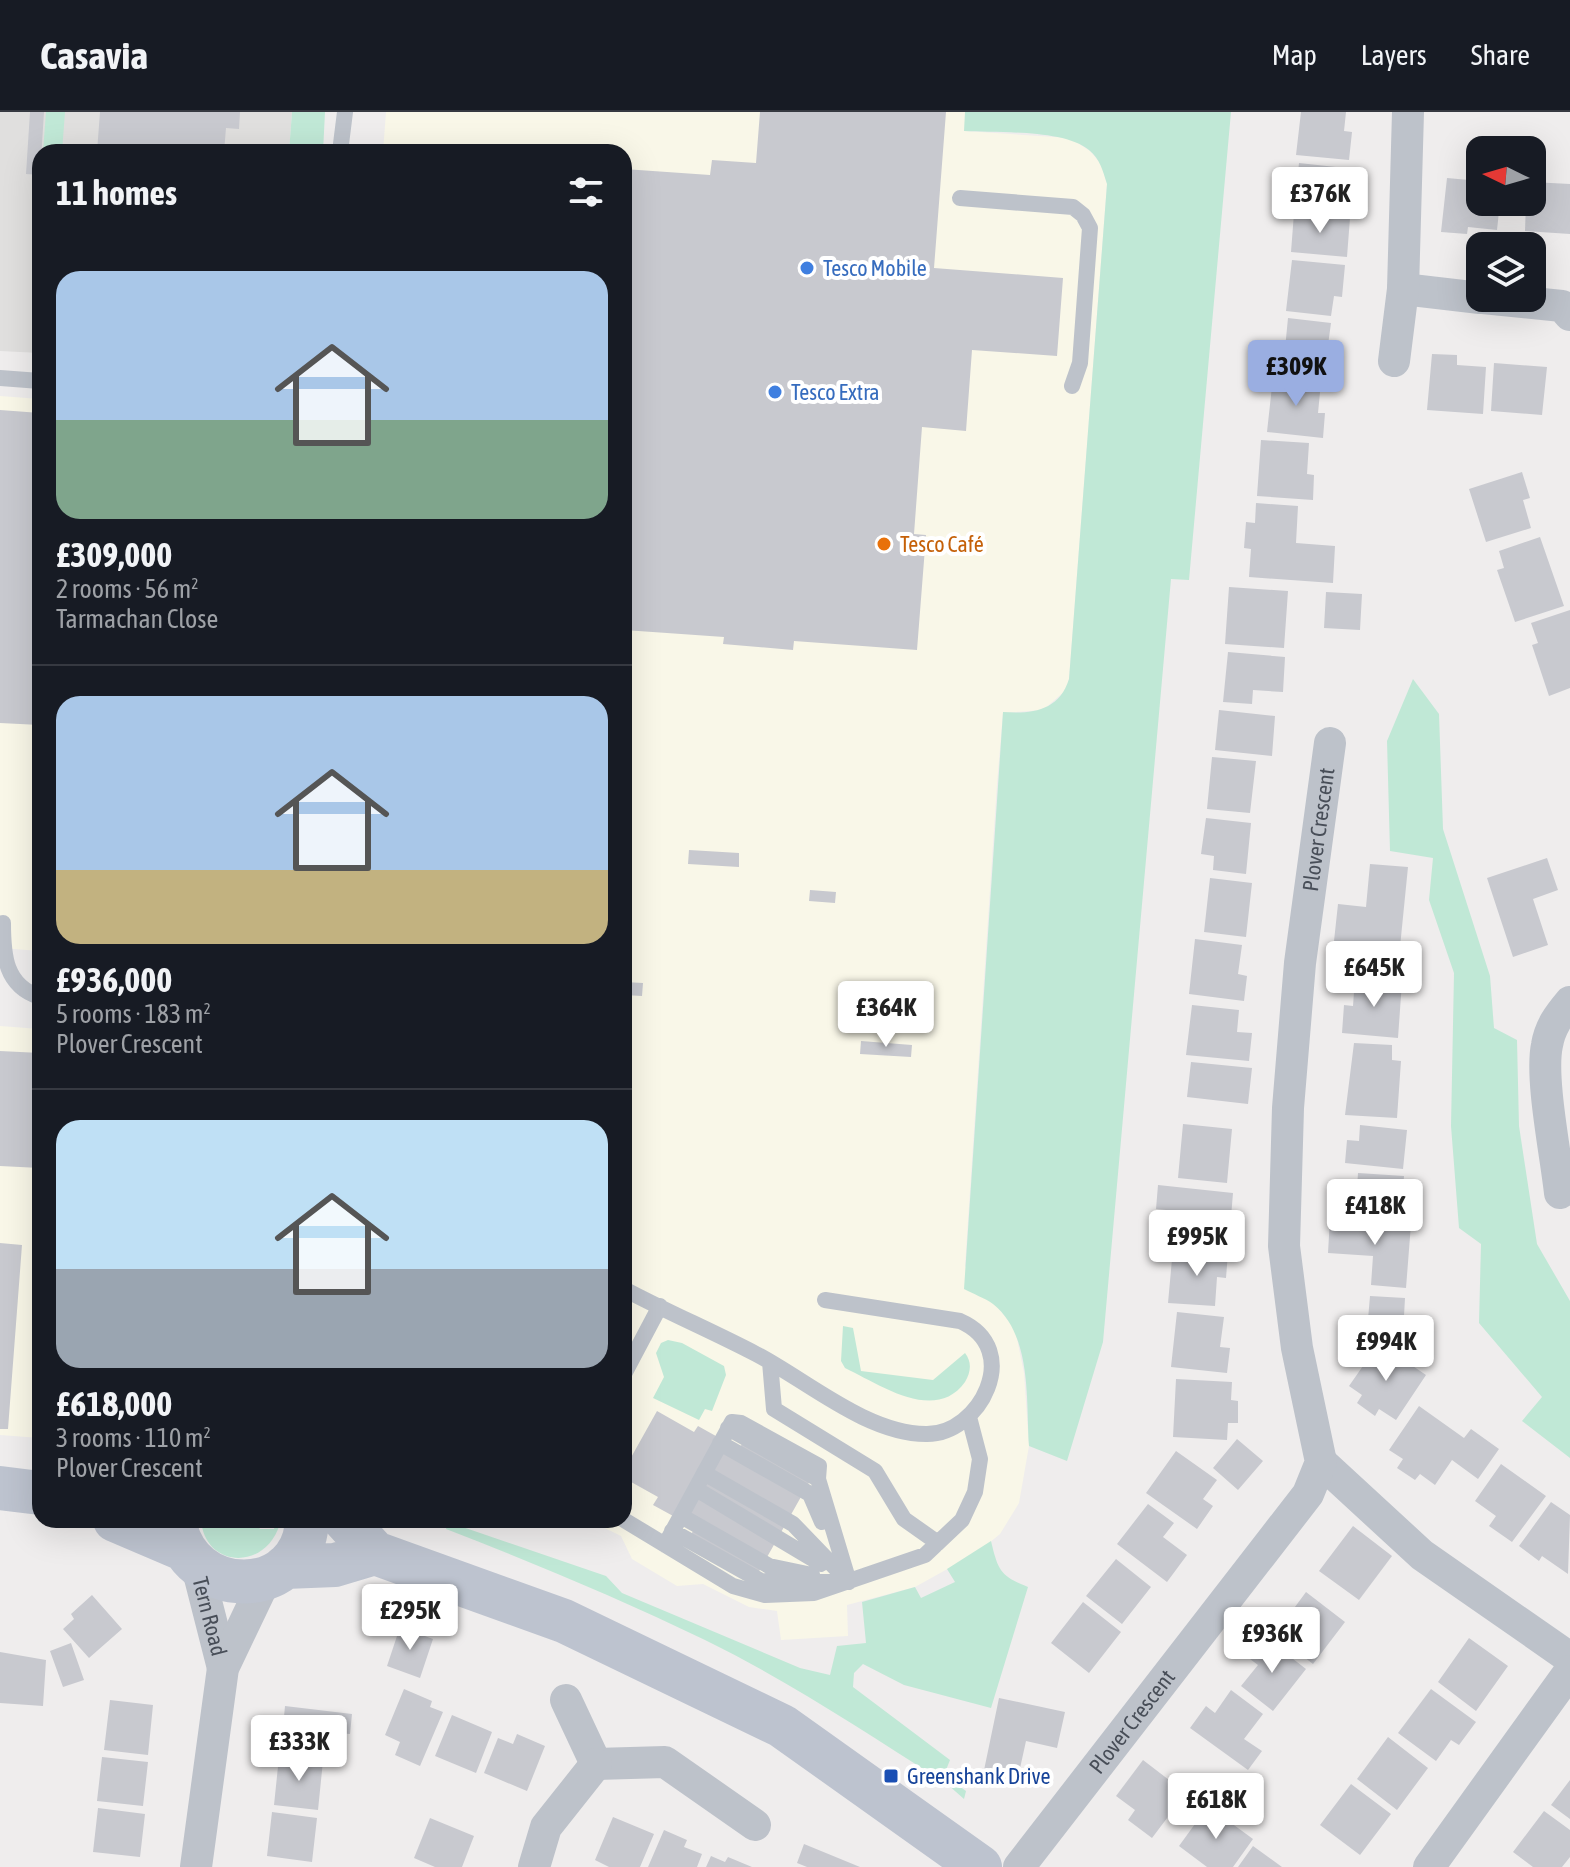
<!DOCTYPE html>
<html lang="en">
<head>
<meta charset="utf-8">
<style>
	:root { --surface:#171b24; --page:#242831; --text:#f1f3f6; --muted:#9ea1a6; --line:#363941; --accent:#9aaee1 }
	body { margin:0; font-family:"Asap Condensed",sans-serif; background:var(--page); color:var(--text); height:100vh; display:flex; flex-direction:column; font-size:30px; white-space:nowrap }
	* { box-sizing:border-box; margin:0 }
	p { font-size:26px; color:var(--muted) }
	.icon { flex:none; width:44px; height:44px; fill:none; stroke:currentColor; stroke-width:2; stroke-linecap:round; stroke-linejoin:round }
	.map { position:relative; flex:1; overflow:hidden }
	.sheet { position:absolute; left:32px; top:32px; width:600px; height:1384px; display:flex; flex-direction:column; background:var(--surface); border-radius:24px; box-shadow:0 8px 32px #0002 }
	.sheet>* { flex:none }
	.needle { width:52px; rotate:275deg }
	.controls { position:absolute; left:1466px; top:24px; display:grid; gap:16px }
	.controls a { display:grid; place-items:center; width:80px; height:80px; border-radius:16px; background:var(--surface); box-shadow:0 8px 32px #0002; font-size:40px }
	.price { position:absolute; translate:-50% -68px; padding:0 18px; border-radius:8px; background:#fff; color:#222; font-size:26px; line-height:52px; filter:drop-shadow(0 2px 4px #0008) }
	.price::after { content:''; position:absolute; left:50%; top:48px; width:24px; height:18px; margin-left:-12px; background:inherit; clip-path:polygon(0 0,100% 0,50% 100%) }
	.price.current { background:var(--accent); color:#111 }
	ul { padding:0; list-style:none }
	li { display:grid; align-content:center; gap:16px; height:424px; padding:0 24px }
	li+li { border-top:2px solid var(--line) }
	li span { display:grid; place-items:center; height:248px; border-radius:24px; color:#555 }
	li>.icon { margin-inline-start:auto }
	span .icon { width:144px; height:144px; fill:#fffc; stroke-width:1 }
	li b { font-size:34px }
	h2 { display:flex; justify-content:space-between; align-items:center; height:96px; padding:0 24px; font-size:34px }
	header { display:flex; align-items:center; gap:48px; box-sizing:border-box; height:112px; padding:0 40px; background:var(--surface); border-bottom:2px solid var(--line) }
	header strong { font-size:38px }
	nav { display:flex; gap:44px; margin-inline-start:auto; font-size:28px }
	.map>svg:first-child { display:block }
</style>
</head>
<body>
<header>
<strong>Casavia</strong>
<nav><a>Map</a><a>Layers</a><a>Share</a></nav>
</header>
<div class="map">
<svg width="1570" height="1755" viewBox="0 0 1570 1755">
	<rect width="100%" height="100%" fill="#efeded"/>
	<path fill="#f9f7e8" d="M386,0H965V19L1070,26L1090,39L1101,52L1107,72L1069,567L1066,578L1043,598L1003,601L997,672L965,1154L1015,1217L1024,1261L1029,1334L1019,1391L1000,1422L978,1440L915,1475L847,1493L848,1524L781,1528L777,1499L749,1495L703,1472L677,1474L632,1447L621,1424L588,1408H624V40H383Z
		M0,284L40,287V839L0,836Z
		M0,914L40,917V1326L0,1323Z"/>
	<path fill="#e0dfde" d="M0,0H292L289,40H40V241L0,239Z"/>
	<path fill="#c0e8d6" d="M46,0H65L62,40H43Z
		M292,0H325L323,40H289Z
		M965,0H1231L1189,468L1171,467L1103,1230L1067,1349L1029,1334C1026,1288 1032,1223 993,1192C985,1186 973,1182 964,1177L1003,600C1032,602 1059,599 1069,567L1107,72C1103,59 1100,47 1089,38C1064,17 997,21 964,19Z
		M1413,567L1439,602L1443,717L1490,864L1494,916L1517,928L1519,1014L1537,1132L1570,1189V1346L1522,1309L1542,1285L1479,1211L1481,1132L1459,1116L1451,1014L1454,861L1429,788L1433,746L1390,739L1387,629Z
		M843,1214L853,1216L861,1259L933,1268L965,1241C972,1250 971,1260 965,1270C935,1312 879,1272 845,1256L841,1249Z
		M668,1228L682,1231L724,1254L726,1263L712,1299L705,1297L699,1308L653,1286L664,1265L656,1241L661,1231Z
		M201,1408H255L260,1417H274L276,1408L280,1411C267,1459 205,1457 201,1408Z
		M448,1410L606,1464L622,1481L800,1556L830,1563L837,1534L866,1531L862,1490L915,1475L921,1486L955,1470L947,1457L991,1429C998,1458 1000,1464 1028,1475L991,1596L904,1573L863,1552L854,1561L853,1575L950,1648L944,1663L966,1679L964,1687L947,1672C868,1622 789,1569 705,1528C620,1487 534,1451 446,1417Z"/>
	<path fill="#c8c9cf" d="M30,0H44L40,63L26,62Z
		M100,0H240L239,17L226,16L224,40H97Z
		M760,0H946L934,156L1063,166L1057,244L972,238L966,319L922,315L914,422L926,423L917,538L794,529L793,538L723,532L724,525L624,518V57L710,63L712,48L756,51Z
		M1301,0H1346L1344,19L1352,20L1349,48L1296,43Z
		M1299,51L1354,57L1350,97L1295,90Z
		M1447,66L1480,69V90H1500L1497,118L1468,115L1467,122L1441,120Z
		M1532,70L1570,72V122L1525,119L1526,90H1532Z
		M1294,101L1350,106L1347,145L1291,140Z
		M1292,148L1345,153L1342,185L1334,184L1331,204L1286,199Z
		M1288,206L1331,211L1328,233L1337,234L1334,262L1283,257Z
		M1432,242L1457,243V253L1486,255L1483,302L1427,298Z
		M1494,251L1547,255L1542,303L1491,299Z
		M1273,265L1321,270L1318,301H1325L1323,326L1267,320Z
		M0,298L40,301V613L0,611Z
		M1261,328L1309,331L1307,362L1314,363L1313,388L1257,384Z
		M1522,360L1530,386L1523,388L1531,416L1486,430L1469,377Z
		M1256,391L1298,394L1296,431L1335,434L1333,471L1249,465L1251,437L1244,436L1246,410L1255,411Z
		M1540,425L1564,494L1515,510L1497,458L1504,456L1499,439Z
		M1229,475L1288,479L1284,536L1225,532Z
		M1326,480L1362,482L1360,518L1324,516Z
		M1570,498V576L1549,584L1532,533L1538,531L1531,511Z
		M1228,540L1285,545L1283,580L1253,578L1252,592L1223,590Z
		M1219,598L1275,604L1272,644L1215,638Z
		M1212,645L1256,649L1250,701L1207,697Z
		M1206,706L1251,711L1246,762L1213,758L1214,744L1201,742Z
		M689,738L739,741V755L688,752Z
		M1547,746L1558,778L1533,787L1548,833L1513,845L1487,766Z
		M1370,752L1408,755L1400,835L1334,829L1338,792L1366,795Z
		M1210,766L1252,771L1246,825L1204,820Z
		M810,778L836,780L835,791L809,789Z
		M1195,827L1242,833L1238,862L1247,864L1244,889L1189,882Z
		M1355,866L1402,870L1398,926L1342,921L1344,893L1353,894Z
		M624,870L643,871L642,884L624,883Z
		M1192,893L1239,898L1237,920L1252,921L1249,949L1186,943Z
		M861,929L912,933L911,945L860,942Z
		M1354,931L1392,933V948L1401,949L1397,1006L1345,1003Z
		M0,939L40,941V1056L0,1054Z
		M1191,950L1252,956L1248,992L1187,985Z
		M1183,1012L1232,1017L1227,1071L1178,1066Z
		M1360,1013L1407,1018L1403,1057L1345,1051L1347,1028L1359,1029Z
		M1358,1061L1404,1064L1401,1104L1343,1099L1344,1075L1357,1076Z
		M1158,1073L1233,1081L1231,1105L1223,1104L1220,1134L1172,1129L1176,1099L1156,1097Z
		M1330,1106L1411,1112L1406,1176L1371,1173L1373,1144L1328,1141Z
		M0,1131L22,1133L8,1317H0Z
		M1195,1138L1228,1141L1226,1166L1217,1165L1215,1194L1168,1191L1172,1147L1194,1148Z
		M1370,1184L1405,1186L1403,1222L1367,1219Z
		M1177,1200L1224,1205L1220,1235L1230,1236L1227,1261L1171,1255Z
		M1379,1231L1426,1263L1396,1308L1379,1297L1375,1304L1357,1291L1362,1283L1349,1274Z
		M1176,1267L1232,1270L1231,1288L1238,1289V1311H1228L1227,1328L1173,1325Z
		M1419,1294L1464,1326L1471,1317L1499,1337L1478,1367L1452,1348L1435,1373L1420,1362L1415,1368L1397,1356L1403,1347L1389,1338Z
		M657,1299L694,1320L698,1314L739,1337L748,1322L815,1360L753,1470L685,1432L695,1416L653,1393L658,1385L624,1366V1358Z
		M1237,1327L1263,1349L1238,1378L1213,1356Z
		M1176,1339L1217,1368L1203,1387L1213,1394L1197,1417L1146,1381Z
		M1501,1352L1546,1384L1512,1430L1489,1414L1496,1404L1475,1389Z
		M1551,1390L1570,1403L1568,1462L1542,1444L1539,1449L1519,1434Z
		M1148,1392L1174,1411L1163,1425L1187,1443L1167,1470L1117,1432Z
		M1353,1414L1392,1444L1359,1488L1319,1459Z
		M1116,1447L1151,1475L1122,1512L1086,1484Z
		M1306,1480L1345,1510L1313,1552L1275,1522Z
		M92,1483L122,1517L89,1546L63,1517L74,1507L71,1502Z
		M1083,1490L1121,1520L1089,1561L1051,1531Z
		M400,1515L433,1527L420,1566L387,1554Z
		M1266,1526L1306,1557L1273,1599L1241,1574L1258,1553L1250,1547Z
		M1469,1526L1508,1554L1476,1599L1438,1570Z
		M71,1531L84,1568L63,1575L50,1539Z
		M0,1540L46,1548L43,1594L0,1591Z
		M404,1577L432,1589L430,1595L443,1600L420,1654L395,1643L400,1630L385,1623Z
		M1431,1577L1476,1610L1459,1633L1451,1628L1436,1649L1398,1621Z
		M1231,1578L1263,1602L1244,1627L1262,1639L1248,1658L1190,1616L1206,1594L1215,1601Z
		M999,1586L1065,1600L1057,1636L1026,1629L1017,1670L983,1663Z
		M110,1588L153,1593L148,1643L104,1638Z
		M285,1594L352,1602L350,1622L326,1620L324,1641L281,1637Z
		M452,1603L492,1620L476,1661L435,1644Z
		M517,1622L545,1634L527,1679L484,1661L498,1626L513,1632Z
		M1388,1625L1428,1656L1397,1698L1357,1667Z
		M102,1645L148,1650L143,1694L97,1689Z
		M279,1645L323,1649L318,1698L274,1693Z
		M1143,1648L1186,1681L1152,1726L1128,1708L1135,1698L1116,1684Z
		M1570,1668V1707L1551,1693Z
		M1351,1672L1391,1702L1360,1743L1320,1713Z
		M1208,1694L1253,1727L1233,1755H1207L1179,1734Z
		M98,1696L145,1702L140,1745L93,1740Z
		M1544,1699L1570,1718V1745L1562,1755H1533L1513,1740Z
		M272,1700L317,1706L312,1750L267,1744Z
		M613,1705L654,1722L640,1755H609L595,1748Z
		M430,1706L474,1724L462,1755H435L414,1746Z
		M664,1718L687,1728L684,1735L702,1742L697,1755H648Z
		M804,1732L860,1755H807L797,1751Z
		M1253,1734L1282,1755H1238Z
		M711,1744L725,1750L728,1745L752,1755H706Z"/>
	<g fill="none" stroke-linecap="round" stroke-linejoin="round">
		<path stroke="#bdc2ca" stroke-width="16" d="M340,40L345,0
			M960,86L1073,95L1083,103L1090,116L1080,251L1072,274
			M0,266L40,269
			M3,811C3,843 5,874 40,885
			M624,1177C667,1200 712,1219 756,1242C806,1268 867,1322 926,1322C980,1323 1024,1237 960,1209L825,1188
			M770,1250L774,1297L875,1359L904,1407L938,1431
			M624,1262L660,1194
			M728,1316L818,1367L849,1470
			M720,1331L810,1382L822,1410
			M704,1361L793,1412L845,1466
			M696,1377L821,1452
			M681,1404L769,1454L812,1463
			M624,1408L733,1474L765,1483L814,1481L925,1443L962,1408L975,1380L980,1347L969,1305
			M672,1419L761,1469L832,1470
			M665,1433L732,1310L741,1311L819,1354L818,1367"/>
		<g stroke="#bdc2ca" stroke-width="32">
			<path d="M1403,177L1480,186"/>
			<path d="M1483,186L1562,194L1570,203"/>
			<path d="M1394,249L1403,177L1408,0"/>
			<path d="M1560,1081C1556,1043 1540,966 1547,933C1550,915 1559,903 1570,890"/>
			<path d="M1321,1350L1422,1443L1570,1546"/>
			<path id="s1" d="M197,1454L223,1556"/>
			<path d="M566,1588L596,1652L665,1650L755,1713"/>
			<path d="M196,1755L223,1556L266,1466"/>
			<path d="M534,1755L546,1715L596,1652"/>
			<path id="s2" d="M1019,1755L1308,1382L1321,1350L1297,1236L1284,1134L1288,996L1300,851L1330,631"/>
			<path d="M1429,1755L1570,1559"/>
		</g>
		<path stroke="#bdc3cf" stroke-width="44" d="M0,1376L40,1381
			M115,1408L183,1437
			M174,1408C187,1491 304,1489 307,1408
			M345,1408L375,1441L564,1509L782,1614L980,1755
			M285,1455L335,1453L375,1441"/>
	</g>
	<g fill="#3f7fe0" stroke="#fff" stroke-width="3">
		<circle cx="807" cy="156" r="8"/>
		<circle cx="775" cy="280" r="8"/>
	</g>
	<circle fill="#e8710a" stroke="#fff" stroke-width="3" cx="884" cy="432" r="8"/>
	<rect fill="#1a4fb4" stroke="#fff" stroke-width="3" x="883" y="1656" width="16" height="16" rx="4"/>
	<g text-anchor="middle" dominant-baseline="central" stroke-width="8" stroke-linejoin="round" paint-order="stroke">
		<g font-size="22" fill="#366cbe" stroke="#fff" text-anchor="start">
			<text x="823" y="156">Tesco Mobile</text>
			<text x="791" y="280">Tesco Extra</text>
		</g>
		<g font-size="22" fill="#c56008" stroke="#fff" text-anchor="start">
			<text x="900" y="432">Tesco Café</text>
		</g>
		<g font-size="22" fill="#484e58" stroke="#fff">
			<text stroke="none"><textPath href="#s2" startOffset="1144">Plover Crescent</textPath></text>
			<text stroke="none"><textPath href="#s1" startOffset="52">Tern Road</textPath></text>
			<text stroke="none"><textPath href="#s2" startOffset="184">Plover Crescent</textPath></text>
		</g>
		<g font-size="22" fill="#164399" stroke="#fff" text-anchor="start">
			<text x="907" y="1664">Greenshank Drive</text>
		</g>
	</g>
</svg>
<div class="controls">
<a><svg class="needle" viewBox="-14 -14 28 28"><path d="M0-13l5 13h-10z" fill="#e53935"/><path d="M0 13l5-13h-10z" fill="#9ea1a6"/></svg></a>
<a><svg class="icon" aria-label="layers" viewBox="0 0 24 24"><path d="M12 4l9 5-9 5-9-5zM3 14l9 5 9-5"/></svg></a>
</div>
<b class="price" style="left:1320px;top:123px">£376K</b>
<b class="price current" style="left:1296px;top:296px">£309K</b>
<b class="price" style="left:1374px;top:897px">£645K</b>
<b class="price" style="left:886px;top:937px">£364K</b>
<b class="price" style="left:1375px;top:1135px">£418K</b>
<b class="price" style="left:1197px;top:1166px">£995K</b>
<b class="price" style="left:1386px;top:1271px">£994K</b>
<b class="price" style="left:410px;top:1540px">£295K</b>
<b class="price" style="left:1272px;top:1563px">£936K</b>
<b class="price" style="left:299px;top:1671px">£333K</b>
<b class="price" style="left:1216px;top:1729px">£618K</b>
<section class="sheet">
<h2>11 homes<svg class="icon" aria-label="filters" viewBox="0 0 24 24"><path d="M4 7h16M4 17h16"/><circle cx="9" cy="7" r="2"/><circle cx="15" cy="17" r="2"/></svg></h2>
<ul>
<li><span style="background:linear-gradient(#a9c7e8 60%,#7fa58c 0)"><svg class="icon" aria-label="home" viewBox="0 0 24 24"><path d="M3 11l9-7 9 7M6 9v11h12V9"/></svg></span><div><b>£309,000</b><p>2 rooms · 56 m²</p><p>Tarmachan Close</p></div></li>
<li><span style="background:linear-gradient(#a9c7e8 70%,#c2b280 0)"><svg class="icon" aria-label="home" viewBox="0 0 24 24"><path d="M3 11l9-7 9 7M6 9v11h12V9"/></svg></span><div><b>£936,000</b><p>5 rooms · 183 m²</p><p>Plover Crescent</p></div></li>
<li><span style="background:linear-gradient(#bfe0f5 60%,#9aa5b1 0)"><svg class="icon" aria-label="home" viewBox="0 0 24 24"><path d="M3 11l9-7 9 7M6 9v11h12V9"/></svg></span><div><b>£618,000</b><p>3 rooms · 110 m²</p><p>Plover Crescent</p></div></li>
</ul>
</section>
</div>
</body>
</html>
